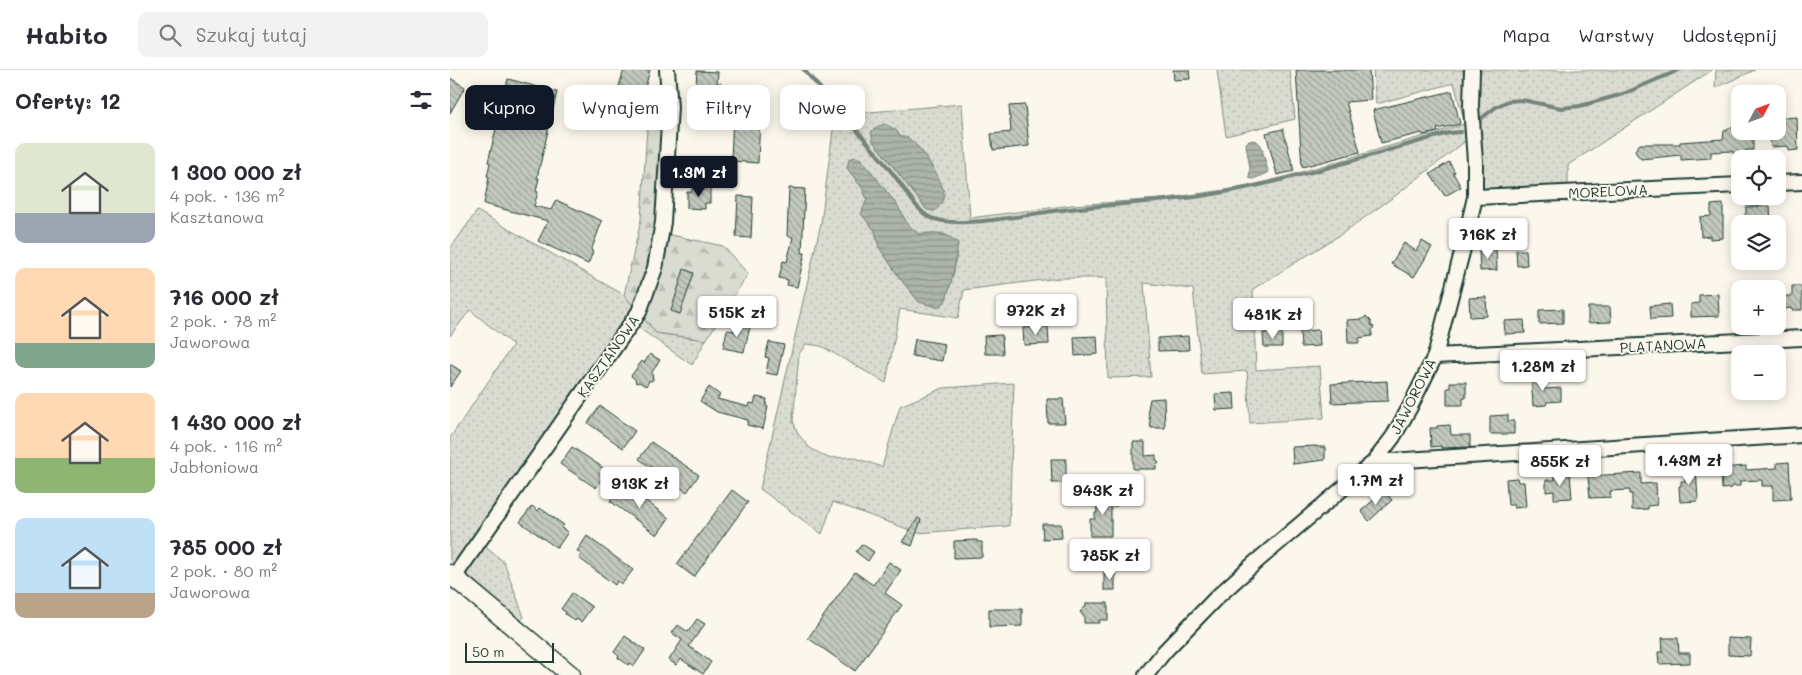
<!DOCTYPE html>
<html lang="pl">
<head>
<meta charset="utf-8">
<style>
	:root { --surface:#fff; --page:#f2f2f3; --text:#2b2b33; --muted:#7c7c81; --line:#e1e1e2; --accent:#111827 }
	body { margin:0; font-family:Mali,sans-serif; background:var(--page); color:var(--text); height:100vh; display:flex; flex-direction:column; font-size:19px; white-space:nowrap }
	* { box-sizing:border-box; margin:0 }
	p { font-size:16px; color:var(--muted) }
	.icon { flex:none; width:28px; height:28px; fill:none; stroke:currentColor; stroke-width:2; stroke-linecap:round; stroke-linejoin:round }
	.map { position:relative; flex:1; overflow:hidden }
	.sheet { display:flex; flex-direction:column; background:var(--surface); width:450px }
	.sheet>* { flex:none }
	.top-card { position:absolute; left:15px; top:15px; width:475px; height:45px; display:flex; gap:10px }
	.needle { width:32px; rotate:49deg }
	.fabs { position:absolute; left:1281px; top:15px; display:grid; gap:10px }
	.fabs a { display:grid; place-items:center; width:55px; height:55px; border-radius:10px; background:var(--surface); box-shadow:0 2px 12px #0003; font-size:25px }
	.scale { position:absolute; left:15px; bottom:12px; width:89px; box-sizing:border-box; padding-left:5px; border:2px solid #1f3d34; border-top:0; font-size:14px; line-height:18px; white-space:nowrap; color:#1f3d34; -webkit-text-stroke:4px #fbf7ec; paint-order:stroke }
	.price { position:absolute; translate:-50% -42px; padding:0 11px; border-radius:5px; background:#fff; color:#222; font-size:16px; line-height:32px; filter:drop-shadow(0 1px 2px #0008) }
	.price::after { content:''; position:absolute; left:50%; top:30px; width:15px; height:11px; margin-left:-8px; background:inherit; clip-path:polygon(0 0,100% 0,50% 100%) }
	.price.on { background:var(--accent); color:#fff }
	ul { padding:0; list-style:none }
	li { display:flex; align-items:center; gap:15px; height:125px; padding:0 15px }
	li span { display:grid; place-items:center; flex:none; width:140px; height:100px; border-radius:10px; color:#555 }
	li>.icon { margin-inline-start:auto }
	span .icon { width:60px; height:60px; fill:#fffc; stroke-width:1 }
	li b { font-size:21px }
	h2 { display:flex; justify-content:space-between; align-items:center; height:60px; padding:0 15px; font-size:21px }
	.tag { padding:0 18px; border-radius:10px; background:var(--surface); box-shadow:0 2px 12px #0003; font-size:18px; line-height:45px }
	.tag.on { background:var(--accent); color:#fff }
	header { display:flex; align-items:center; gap:30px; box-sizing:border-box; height:70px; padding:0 25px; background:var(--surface); border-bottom:1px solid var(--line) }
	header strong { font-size:24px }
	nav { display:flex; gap:28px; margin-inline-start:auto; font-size:18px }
	.search { width:350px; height:45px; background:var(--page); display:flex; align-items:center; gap:12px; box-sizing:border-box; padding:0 18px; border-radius:10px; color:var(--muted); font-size:19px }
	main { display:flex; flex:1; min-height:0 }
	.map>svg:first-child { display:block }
</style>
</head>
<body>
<header>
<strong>Habito</strong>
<div class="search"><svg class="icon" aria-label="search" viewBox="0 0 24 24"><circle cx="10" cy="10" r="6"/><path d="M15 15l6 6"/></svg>Szukaj tutaj</div>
<nav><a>Mapa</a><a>Warstwy</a><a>Udostępnij</a></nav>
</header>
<main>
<section class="sheet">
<h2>Oferty: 12<svg class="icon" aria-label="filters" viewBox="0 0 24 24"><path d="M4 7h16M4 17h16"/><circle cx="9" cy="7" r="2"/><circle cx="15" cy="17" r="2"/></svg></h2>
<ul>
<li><span style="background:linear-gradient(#dfe7d0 70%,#9aa5b1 0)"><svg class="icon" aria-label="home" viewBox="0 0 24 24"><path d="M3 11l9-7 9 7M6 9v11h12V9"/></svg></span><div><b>1 300 000 zł</b><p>4 pok. · 136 m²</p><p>Kasztanowa</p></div></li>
<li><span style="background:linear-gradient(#ffd9b3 75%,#7fa58c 0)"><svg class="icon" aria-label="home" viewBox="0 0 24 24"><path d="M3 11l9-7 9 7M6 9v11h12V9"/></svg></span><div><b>716 000 zł</b><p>2 pok. · 78 m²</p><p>Jaworowa</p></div></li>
<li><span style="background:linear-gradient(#ffd9b3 65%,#8fb573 0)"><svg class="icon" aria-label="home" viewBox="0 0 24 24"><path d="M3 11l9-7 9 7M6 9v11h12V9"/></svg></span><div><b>1 430 000 zł</b><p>4 pok. · 116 m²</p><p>Jabłoniowa</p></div></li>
<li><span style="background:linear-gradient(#bfe0f5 75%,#b9a48a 0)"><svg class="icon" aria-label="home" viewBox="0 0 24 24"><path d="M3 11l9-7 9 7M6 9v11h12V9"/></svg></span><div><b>785 000 zł</b><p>2 pok. · 80 m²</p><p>Jaworowa</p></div></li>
</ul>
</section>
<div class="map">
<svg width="1352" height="605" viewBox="0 0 1352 605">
	<defs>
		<pattern id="grass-dots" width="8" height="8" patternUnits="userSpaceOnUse" patternTransform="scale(1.25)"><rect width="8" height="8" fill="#dbdcd1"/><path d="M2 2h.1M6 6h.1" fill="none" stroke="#bcbeb4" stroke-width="1.8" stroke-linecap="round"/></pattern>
		<pattern id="forest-firs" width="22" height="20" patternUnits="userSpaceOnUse" patternTransform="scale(1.25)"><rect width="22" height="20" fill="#dbdcd1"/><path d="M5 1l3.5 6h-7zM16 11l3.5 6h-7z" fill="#bcbeb4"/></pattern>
		<pattern id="water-rules" width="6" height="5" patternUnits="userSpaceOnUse" patternTransform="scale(1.25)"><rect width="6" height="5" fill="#adb4aa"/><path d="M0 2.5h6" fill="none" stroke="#8c948b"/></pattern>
		<pattern id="building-back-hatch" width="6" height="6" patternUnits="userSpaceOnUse" patternTransform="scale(1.25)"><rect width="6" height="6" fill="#c4c9be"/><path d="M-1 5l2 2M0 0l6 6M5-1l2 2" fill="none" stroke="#9fa49b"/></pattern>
	</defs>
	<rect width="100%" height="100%" fill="#fbf7ec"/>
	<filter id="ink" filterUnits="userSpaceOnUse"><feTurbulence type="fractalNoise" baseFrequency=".02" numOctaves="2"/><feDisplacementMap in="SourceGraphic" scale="10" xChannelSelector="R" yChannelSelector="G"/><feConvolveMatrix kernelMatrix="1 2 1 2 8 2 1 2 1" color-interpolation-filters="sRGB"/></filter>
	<g filter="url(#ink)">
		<path fill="url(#grass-dots)" stroke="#7d8c82" fill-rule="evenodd" d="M767,0H840L845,49L776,66Z
			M923,0H1016L1018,9L1029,5V0H1068L1069,2L1103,0H1262L1118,95V132L1056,128L1019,121L1017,70L945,126L890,165L803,219L806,300L870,296L874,348L800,353L797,301L752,304L743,219L694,213L701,307L658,308L656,208H609L514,220L508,248L450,239L436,313L371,276L356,274L349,284L343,351L348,364L360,378L378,388L403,387L432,397L450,336L493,318L564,313L559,456L468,463L383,432L372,464L310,419L371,153L385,45L512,34L520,148L622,135L711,129L789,118L827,109L1015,54L1004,13L926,34ZM450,66C468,69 478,91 488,106L477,140L423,71ZM411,89L447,135L458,155L469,164C487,162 494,161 508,173L504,202L495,233L469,232L449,207L429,177L425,161L412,144L417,129L413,119L397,98Z
			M1266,0H1305L1265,18Z
			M27,141L174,225L206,263L256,270L242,295L176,249L23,467L54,492L74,547L71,550L0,490V368L63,275L20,240L0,266V179Z"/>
		<path fill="url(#forest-firs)" stroke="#7d8c82" d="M198,44L212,45L207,162L273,176L298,204L256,270L206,263L174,225L191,150Z"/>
		<path fill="url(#water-rules)" stroke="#74847b" d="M435,54L446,60L450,66C452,67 455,67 458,68C468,73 494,112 494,124C493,132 490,136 485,141L477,140L423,71L421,62L426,57Z
			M802,70L807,71L811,75L818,101L816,104L803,109L799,108L800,98L796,75L797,72Z
			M405,87L411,89L447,135L458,155L469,164C487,163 493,161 508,173C505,191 502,226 489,238L469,232L449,207L429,177L425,161L411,144L417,129L413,119L397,98L399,89Z"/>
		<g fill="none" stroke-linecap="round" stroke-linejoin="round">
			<path stroke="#74847b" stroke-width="4" d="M354,0C383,33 413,66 440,100C451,113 465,139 479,147C505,160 573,145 603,141C662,133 721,133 780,121C854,107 926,83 999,63L1011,62
				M1028,51L1046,37L1058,31L1072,30L1111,38L1130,36L1173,24L1229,0"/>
		</g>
		<path fill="url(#building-back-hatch)" stroke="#1f3d34" d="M174,0H200L194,21L183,18V20L169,16Z
			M723,0H739L740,9L724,10Z
			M846,0H919L921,30L896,32L910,82L852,97Z
			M247,1L268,2L267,13H271L270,24H260V31H245Z
			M0,8L15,17L0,43Z
			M58,9L107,22L87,108H89L86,121L88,122L84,136L101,140L106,130L152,151L141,181L143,182L138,194L88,171L98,151L34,134L39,107L37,106L40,93L38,92Z
			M1002,21L1010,54L987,59L988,62L973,65L972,63L931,73L923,40Z
			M575,35L579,76L543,80L541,64L561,62L559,36Z
			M283,45L310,47L308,93L281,91Z
			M1347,47L1348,80L1338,81V76L1321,77L1320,63L1333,62V48Z
			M1290,57V61H1303V80H1296V83L1283,84V81L1261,82V88L1231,90V85L1191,89L1186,83L1185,80L1190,74H1230V72L1273,69L1274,61L1278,60V58Z
			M833,59L844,101L827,105L816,63Z
			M999,92L1005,102L1003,103L1011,117L995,126L980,104Z
			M242,116L260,117V133H255V139L237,138V122H242Z
			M339,118L355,119L352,183H355L347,217L337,215L338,210L329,208L333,191L337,192L343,167L337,166Z
			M288,126L303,127L301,168L286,167Z
			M1273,134V168L1260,169V166L1251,167L1250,147L1261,146V135Z
			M1320,136L1321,154H1301L1293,147L1296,143V137Z
			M972,171L982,177L964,207L941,194L954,173L966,181Z
			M1046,179L1047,200L1030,201L1029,180Z
			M1066,180H1076L1077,195L1067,196Z
			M234,199L244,203L230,244L221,241Z
			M1342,216H1352V240H1342L1341,238L1335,239L1334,226H1342Z
			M1268,224L1269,246L1241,247V234L1249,233V225Z
			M1036,227L1037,246L1020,247L1019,228Z
			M1220,234L1221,248L1201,249L1200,236Z
			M1138,237H1160L1161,252L1138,253Z
			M1113,239V253L1089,254V240Z
			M916,246L921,251V255L924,257L922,260V266L909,268V273H898L897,250L913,249Z
			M1074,250L1075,263L1055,264L1054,251Z
			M286,254L300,257L294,282L273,278L277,260L284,261Z
			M598,256L599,274L574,275L573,258Z
			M869,260L870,276L851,277L850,261Z
			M832,262V277H814L813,263Z
			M552,265L553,284H535L534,266Z
			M647,266L648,284L625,286L624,267Z
			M738,266L739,280L708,281V268Z
			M465,269L495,274L492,291L462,286Z
			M319,272L334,275L327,305L316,303L319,288L315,287Z
			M200,284L210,290L202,302L203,310L199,311L196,316L189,312L186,313L185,309L181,306L192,291L194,293Z
			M0,294L11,301L0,317Z
			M1081,304H1093L1094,319L1111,318V331L1097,332L1096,335L1083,336Z
			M937,311L938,331L882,333L881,314Z
			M1000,312H1016V328H1013V335H997V318H1000Z
			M259,317L270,325L267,329L299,337L300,333L304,334L306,327L317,329L316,336L318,337L313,359L297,355L298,350L267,342L250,331Z
			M784,323L785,339L766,340L765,324Z
			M714,328L715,358H701L698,339L700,329Z
			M597,329H613L615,353H598Z
			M150,336L185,361L173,378L138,353Z
			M1058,345V351H1064V364H1040V346Z
			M1000,355L1001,365H1020V377L991,378V376L981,377L980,358H987V356Z
			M201,372L249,405L237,422L189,389Z
			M683,372H695V386L706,385V389L709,392L706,395V399H683Z
			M867,376L868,377H875V390L843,394L842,377Z
			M122,377L158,401L146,418L110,394Z
			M601,389H616V413H602Z
			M1339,392L1341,429L1323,430V416H1312V410L1290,411V416H1282V418L1272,419L1271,398L1296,396V400L1327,398V393Z
			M1246,397L1248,431L1230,432L1229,416H1231V411H1235V398Z
			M1191,403V414L1206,413L1207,435L1198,436V439L1182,440V424H1180V420L1160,421L1161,427L1140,428L1138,406Z
			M1120,404L1122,428L1104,429V421L1096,422V410H1105L1104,405Z
			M1067,408L1068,412H1074L1076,437L1064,438V435H1058L1056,409Z
			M173,414L219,448L207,465L160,431Z
			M282,420L298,432L244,507L227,494Z
			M934,421L942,430L919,451L911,441Z
			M666,424L667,436H661V466H640V449H645V443H647L646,425Z
			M82,436L88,441L90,438L114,455L111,458L118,462L107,478L70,452Z
			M468,448L471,450L462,476L452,472Z
			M592,454H611L612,468L593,469Z
			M137,466L183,500L172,514L167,511L165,515L129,488L131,484L127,481Z
			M527,470V472H532V487L504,488V471Z
			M412,474L424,482L418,491L406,482Z
			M439,492L451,500L435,523L452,535L405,601L358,568L405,502L423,515Z
			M654,502H665V520H654Z
			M122,523L142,537L131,552L126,549L125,551L115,544L116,542L111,539Z
			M636,533H658V550H649V553H634V547L630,542L636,536Z
			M539,539H572V556L539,557Z
			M247,549L255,554L239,576L261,592L253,604L231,589L226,595L219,590L232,570L222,563L228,555L238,562Z
			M175,566L195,580L184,596L179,593L178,595L173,591L168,588L169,586L164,582Z
			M1212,568H1228L1229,583H1240V593L1209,594L1208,582H1213Z
			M1278,568L1301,569L1300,586L1278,585Z"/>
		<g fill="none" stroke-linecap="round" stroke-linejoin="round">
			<defs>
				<path id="minor" d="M1328,113L1352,112
					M1025,127L1290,115
					M985,286L1352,268
					M924,392L1352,365
					M4,507L189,242L205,198L213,152L220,37L217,0
					M696,605L714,582L767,527L807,491L924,392L943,367L960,337L985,286L1015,171L1025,127V91L1021,36L1022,0"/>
				<path id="major" d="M0,504L121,605"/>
			</defs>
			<use href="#minor" stroke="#1f3d34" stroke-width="18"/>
			<use href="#major" stroke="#1f3d34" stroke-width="21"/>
			<use href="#minor" stroke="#fbf7ec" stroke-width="14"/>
			<use href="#major" stroke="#fbf7ec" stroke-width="18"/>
		</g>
	</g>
	<g text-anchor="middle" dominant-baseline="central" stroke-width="4" stroke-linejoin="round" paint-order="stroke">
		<g font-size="14" fill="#1f3d34" stroke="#fbf7ec">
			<text transform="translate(1158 121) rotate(-3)">MORELOWA</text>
			<text transform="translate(1213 275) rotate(-3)">PLATANOWA</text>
			<text transform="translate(158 286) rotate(-55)">KASZTANOWA</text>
			<text transform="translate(963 326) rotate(-63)">JAWOROWA</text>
		</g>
	</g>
</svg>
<div class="fabs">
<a><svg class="needle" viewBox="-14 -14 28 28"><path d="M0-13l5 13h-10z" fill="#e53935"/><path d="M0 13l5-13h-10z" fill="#7c7c81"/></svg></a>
<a><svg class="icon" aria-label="locate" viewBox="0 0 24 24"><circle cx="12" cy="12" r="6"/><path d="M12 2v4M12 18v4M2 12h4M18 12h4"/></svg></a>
<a><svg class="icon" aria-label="layers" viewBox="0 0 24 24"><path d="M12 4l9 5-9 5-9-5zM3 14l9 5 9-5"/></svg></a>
<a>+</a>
<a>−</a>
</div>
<div class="scale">50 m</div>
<b class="price on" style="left:249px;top:128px">1.3M zł</b>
<b class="price" style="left:1038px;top:190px">716K zł</b>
<b class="price" style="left:586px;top:266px">972K zł</b>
<b class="price" style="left:287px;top:268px">515K zł</b>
<b class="price" style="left:823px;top:270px">481K zł</b>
<b class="price" style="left:1093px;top:322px">1.28M zł</b>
<b class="price" style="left:1239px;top:416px">1.43M zł</b>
<b class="price" style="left:1110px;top:417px">855K zł</b>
<b class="price" style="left:926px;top:436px">1.7M zł</b>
<b class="price" style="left:190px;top:439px">913K zł</b>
<b class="price" style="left:653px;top:446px">943K zł</b>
<b class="price" style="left:660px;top:511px">785K zł</b>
<div class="top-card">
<a class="tag on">Kupno</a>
<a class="tag">Wynajem</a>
<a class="tag">Filtry</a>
<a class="tag">Nowe</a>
</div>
</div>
</main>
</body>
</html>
